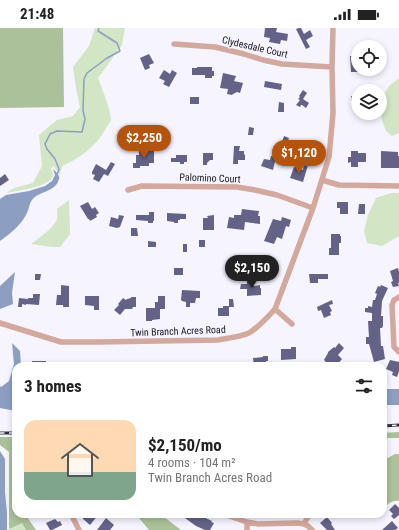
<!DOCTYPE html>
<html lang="en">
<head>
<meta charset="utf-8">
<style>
	:root { --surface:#fff; --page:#f2f2f2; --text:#222; --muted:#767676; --accent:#b45309 }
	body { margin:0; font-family:"Roboto Condensed",sans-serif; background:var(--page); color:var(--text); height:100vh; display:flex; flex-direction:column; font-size:15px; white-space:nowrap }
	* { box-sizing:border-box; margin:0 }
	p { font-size:13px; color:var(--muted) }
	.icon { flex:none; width:22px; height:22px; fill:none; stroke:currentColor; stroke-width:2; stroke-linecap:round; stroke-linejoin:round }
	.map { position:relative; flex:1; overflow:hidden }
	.side { position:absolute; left:12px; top:334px; width:375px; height:156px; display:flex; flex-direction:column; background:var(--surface); border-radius:12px; box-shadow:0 2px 6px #0003 }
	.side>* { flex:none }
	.tools { position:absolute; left:351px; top:12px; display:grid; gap:8px }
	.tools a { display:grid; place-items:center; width:36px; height:36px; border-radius:50%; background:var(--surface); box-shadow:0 2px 6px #0003; font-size:20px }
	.price { position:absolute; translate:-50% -34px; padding:0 9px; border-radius:14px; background:var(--accent); color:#fff; font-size:13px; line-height:26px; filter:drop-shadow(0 1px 2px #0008) }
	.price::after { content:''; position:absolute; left:50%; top:24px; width:12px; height:9px; margin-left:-6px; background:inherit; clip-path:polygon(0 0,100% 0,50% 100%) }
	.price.current { background:#222; color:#fff }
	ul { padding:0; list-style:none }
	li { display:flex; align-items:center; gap:12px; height:100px; padding:0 12px }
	li span { display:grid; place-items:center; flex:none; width:112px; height:80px; border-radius:12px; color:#555 }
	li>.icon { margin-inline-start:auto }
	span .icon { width:48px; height:48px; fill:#fffc; stroke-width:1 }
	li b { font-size:17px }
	h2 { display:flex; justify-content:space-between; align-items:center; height:48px; padding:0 12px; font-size:17px }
	.status { display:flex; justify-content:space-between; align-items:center; height:28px; padding:0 20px; background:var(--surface); direction:ltr }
	.status svg { height:11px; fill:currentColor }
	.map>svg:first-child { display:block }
</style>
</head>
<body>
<div class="status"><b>21:48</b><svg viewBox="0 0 49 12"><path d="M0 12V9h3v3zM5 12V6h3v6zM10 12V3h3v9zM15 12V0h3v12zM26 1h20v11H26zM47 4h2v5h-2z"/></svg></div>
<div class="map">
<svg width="399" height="502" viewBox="0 0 399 502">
	<rect width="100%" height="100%" fill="#f5f4ff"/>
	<path fill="#d2e5c4" d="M95,0H125L122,17L98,50C101,58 112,85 111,92C110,95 107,98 106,100C97,118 80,130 62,138L60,147L54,139L53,138L51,141C52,143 53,145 53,147C52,159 15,163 6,165L14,160L33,155L42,138L39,107L57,92L73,88L80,79L76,60L73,39L89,18Z
		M399,50V105L392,108L386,103L382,92L380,72L390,57Z
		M391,165H399V208L382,218L367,215L364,203L368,187L376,170Z
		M69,172L70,206L60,219H52L31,216C38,211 55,199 57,191C58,188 57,183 57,181Z
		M22,494L26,502H9V501Z"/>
	<path fill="#abc19a" d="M0,0H63L64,79L0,80Z
		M399,404V410H383V405Z
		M0,409H16V421L15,423V457L14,473L16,475V486H25L36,502H26L22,495L9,501V424L0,417Z
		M395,426H399V473C392,472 387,476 383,482V433L384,432Z
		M138,486H160L181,502H149L139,490Z"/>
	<path fill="#8c9fc3" d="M53,141C56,144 60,147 59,151C56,164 39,163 32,172C29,176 29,182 26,187C20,198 10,206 0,213V171L6,167L29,163L45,158L52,153L55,147Z
		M15,244L12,265L13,276L0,281V258Z
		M12,315L20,323L21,338H16V383L0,380V358L1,359L9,353L14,336Z
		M383,357L387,361H399V377H383Z
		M0,423L5,431V464L7,484V502H0Z"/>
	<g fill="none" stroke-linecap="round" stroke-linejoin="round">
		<path stroke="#8c9fc3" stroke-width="1.5" d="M57,147L59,141L55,131L47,121L45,116L50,106L57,103L82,104L85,91L83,82L84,51L87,45L107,30L120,23L117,15L98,3L99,0"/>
	</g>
	<path fill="#646287" d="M265,0H277L276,4L288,6L287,13L281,12L280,16L269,14L270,10L264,9Z
		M299,0H301L304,6L310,2L313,8L306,12L310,19L306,21L296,1Z
		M352,25H358V44H351L350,28H352Z
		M149,26L154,35L149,37L150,40L145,42L140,30Z
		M197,39H212V43H214V48H212V50H205V47H192V40H197Z
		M164,42L170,46L172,42L177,45L169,59L163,56L165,53L159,50Z
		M223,45L236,48L234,53L243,55L240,65L237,64L233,66L232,67L227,66L228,61L220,60Z
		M265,53L282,56L281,62L264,59Z
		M303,62L307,65L303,71L309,75L306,80L302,77H301L300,79L296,77L300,72L298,71L300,69L299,68Z
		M351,68H358L357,80H352Z
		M190,69H199V76H190Z
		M279,74L284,75V84H278Z
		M249,99L254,100L253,107H248Z
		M284,108L289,110L286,118L281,117Z
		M234,118H240L239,123H244V126L245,127V132H238V136H233Z
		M139,123H154V135H149V138H140V140H133V135H136V127H139Z
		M351,123H358V125H366V134H358V139H351V134L348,135V129H351Z
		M381,123L398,124V128H399V140H381Z
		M203,125H213V132H210L207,135V137H203Z
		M176,127H187V134H184V136H180V134H171V130H176Z
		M271,128L276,129L273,142L261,138L264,131L270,132Z
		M111,134L115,136L108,148L104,146L99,154L93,151L95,147L92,146V144L96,136L106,142Z
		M304,136L308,137L303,154L290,150L294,139L303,142Z
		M5,146L9,152L0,158V150Z
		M88,174L92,181L95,179L99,185L96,187L97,189L90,193L89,191H88L80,178Z
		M337,174H348V186H340V180H337Z
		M359,176H365V186H358Z
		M242,181L259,183L258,188H260V196L245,194L244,202L227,200L229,189L234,190V187H241Z
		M149,184H154V193H153V195H148V193L136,192V187H149Z
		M167,185L186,186V191H180V192H178V195H174V194L167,193Z
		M119,187L124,188L120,199L117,200L109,198L111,189L118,191Z
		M214,187V202H203V190H208L207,188Z
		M282,189L291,192L289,199L286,198L282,211L277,209L274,216L264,213L273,191L281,193Z
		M131,200H137L138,208H131Z
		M331,206H340V208H341V215H339V227H329V220H331Z
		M199,212H205V219H199Z
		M148,213L156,214V219H148Z
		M183,216H187V224H183Z
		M174,240H183V247H174Z
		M398,240L399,244V255H398L399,258L393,259L391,254L393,253L390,243Z
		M35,246H41L40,252H35Z
		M309,246H328V251H318V255H310Z
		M247,253H254V258L260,257V260H261V267L247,268V261H240L241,256H247Z
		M61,257L69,258V279H63V277H56L57,267H61Z
		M381,257L388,260L382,273L381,288H383V298L382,300H380L381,318H383L385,331L374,334L369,316H366V309H369L368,293H372V285L365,284V280H368V278L372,279L373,272H375L377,266L375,265L378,258L380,259Z
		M182,262L200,263V270H196L195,275H190V279H186V274L182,273L181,272Z
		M33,266H40L39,277L26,276V277L22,276V279H18L19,270L28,271V270H33Z
		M85,268H99V282H94V278L85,277Z
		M158,268H165V281H160V291L152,292V293H146V280H155V274H158Z
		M131,269H136V279H133L132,281H125L120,287L114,282L119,277L118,276L123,270L126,272L127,271L131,270Z
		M229,271H233L234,279H229V288H218V280H223V278H229Z
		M332,272L333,276L329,277L332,283L330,284L331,287L324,290L321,282L318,283L317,279Z
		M339,315L344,320L338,327L342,331L337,337L333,334L330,338L324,332L328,325V324L334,319L335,320Z
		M291,319H296V331L281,332V321H291Z
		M263,328H268V333H266L267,338H254L253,330L263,329Z
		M390,332L399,334V343L397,349L392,347L393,344L386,341Z
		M32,333H46V338H32Z
		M395,476L399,480V487L394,491L391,488L393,486L389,482Z
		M84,486H99L90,497L83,491V489H82Z
		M188,486H197L212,493L211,494L214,495L210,502H205L196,498L185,490Z
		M327,489L332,495L331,496L335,502H327L320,495Z
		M106,490L114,497L110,502H97Z
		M55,491L58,494L60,493L62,497L52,502H50L46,495Z
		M392,493L398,500L395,502H382Z"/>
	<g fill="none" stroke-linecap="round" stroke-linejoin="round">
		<path stroke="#d3a89d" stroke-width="5.5" d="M174,16L215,19L244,26L263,32L282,36L332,39
			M322,152L339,157L399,158
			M128,162L142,158L237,159L255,162L277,167L313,180
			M399,269L394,272L392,277L394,319L399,324
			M275,281L292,296
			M0,295L61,314H98L218,312C228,310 240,309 249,305C259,299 267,290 275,281L313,180L329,129L333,85L332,39L333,0
			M71,486L79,502
			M223,486L247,494L258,496L297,495L304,496L308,498L312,502
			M304,496L309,487
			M247,502V494"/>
		<defs>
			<path id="rail" d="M383,398L399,397
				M0,405H16"/>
		</defs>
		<use href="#rail" stroke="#323236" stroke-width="3"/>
		<use href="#rail" stroke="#f5f4ff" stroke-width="1.5" stroke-dasharray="4.5" stroke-linecap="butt"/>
	</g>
	<g text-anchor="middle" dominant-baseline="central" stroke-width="3" stroke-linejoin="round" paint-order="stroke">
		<g font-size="10" fill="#161619" stroke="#f5f4ff">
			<text transform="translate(255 19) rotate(13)">Clydesdale Court</text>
			<text transform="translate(210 150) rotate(2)">Palomino Court</text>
			<text transform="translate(178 303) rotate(-2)">Twin Branch Acres Road</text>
		</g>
	</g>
</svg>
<div class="tools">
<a><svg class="icon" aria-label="locate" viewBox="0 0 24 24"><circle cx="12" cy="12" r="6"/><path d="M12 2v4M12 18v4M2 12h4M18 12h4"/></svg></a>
<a><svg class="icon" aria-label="layers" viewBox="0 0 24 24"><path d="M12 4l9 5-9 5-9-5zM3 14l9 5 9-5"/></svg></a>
</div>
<b class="price" style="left:144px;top:131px">$2,250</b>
<b class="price" style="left:299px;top:146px">$1,120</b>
<b class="price current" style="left:252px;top:261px">$2,150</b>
<section class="side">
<h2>3 homes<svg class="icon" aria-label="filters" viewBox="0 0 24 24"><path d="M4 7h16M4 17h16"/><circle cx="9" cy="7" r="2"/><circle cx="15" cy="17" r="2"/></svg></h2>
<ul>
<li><span style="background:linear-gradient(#ffd9b3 65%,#7fa58c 0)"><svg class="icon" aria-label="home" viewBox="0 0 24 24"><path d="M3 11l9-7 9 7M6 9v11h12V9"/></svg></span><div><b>$2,150/mo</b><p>4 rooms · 104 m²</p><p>Twin Branch Acres Road</p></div></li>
</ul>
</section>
</div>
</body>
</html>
